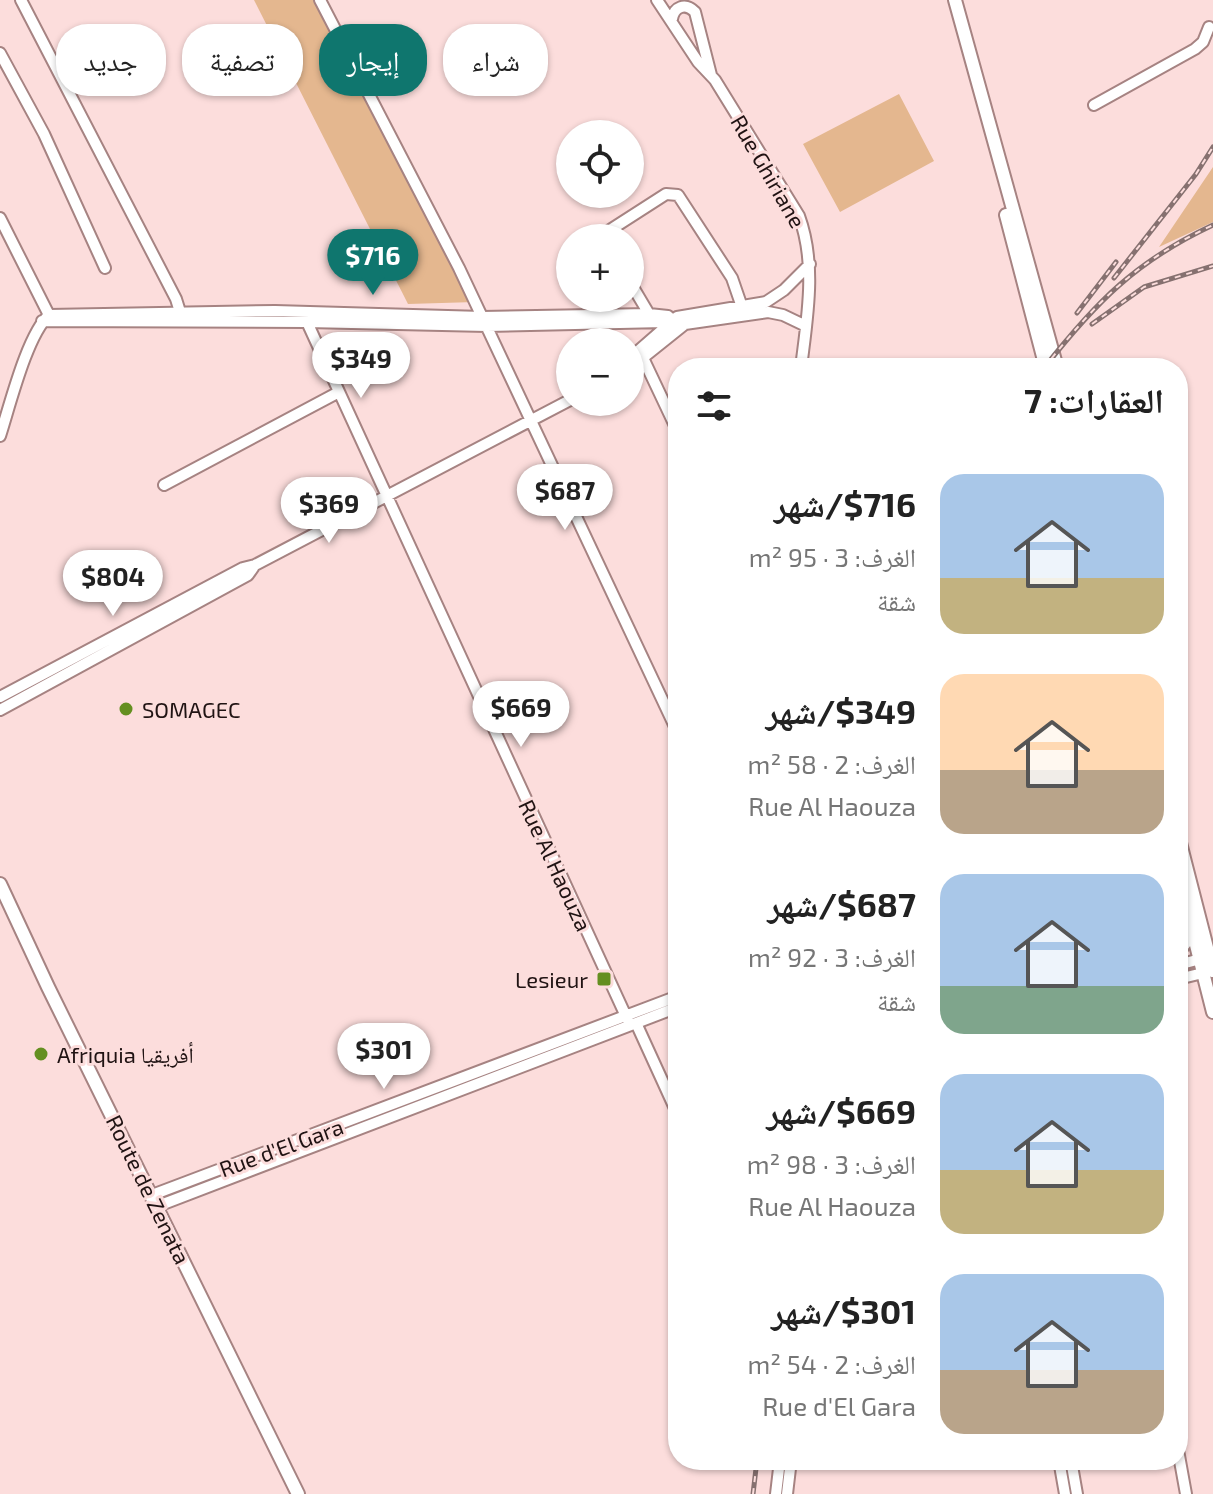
<!DOCTYPE html>
<html lang="ar">
<head>
<meta charset="utf-8">
<style>
	:root { --surface:#fff; --page:#f6f6f6; --text:#222; --muted:#767676; --accent:#0f766e }
	body { margin:0; font-family:"Exo 2","Noto Naskh Arabic",sans-serif; background:var(--page); color:var(--text); direction:rtl; height:100vh; display:flex; flex-direction:column; font-size:30px; white-space:nowrap }
	* { box-sizing:border-box; margin:0 }
	p { font-size:26px; color:var(--muted) }
	.icon { flex:none; width:44px; height:44px; fill:none; stroke:currentColor; stroke-width:2; stroke-linecap:round; stroke-linejoin:round }
	.map { position:relative; flex:1; overflow:hidden; direction:ltr }
	.drawer { position:absolute; left:668px; top:358px; width:520px; height:1112px; display:flex; flex-direction:column; background:var(--surface); border-radius:32px; box-shadow:0 2px 6px #0004; direction:rtl }
	.drawer>* { flex:none }
	.hud { position:absolute; left:24px; top:24px; width:524px; height:72px; direction:rtl; display:flex; gap:16px }
	.controls { position:absolute; left:556px; top:120px; display:grid; gap:16px }
	.controls a { display:grid; place-items:center; width:88px; height:88px; border-radius:50%; background:var(--surface); box-shadow:0 2px 6px #0004; font-size:40px }
	.price { position:absolute; translate:-50% -68px; padding:0 18px; border-radius:28px; background:#fff; color:#222; font-size:26px; line-height:52px; filter:drop-shadow(0 2px 4px #0008) }
	.price::after { content:''; position:absolute; left:50%; top:48px; width:24px; height:18px; margin-left:-12px; background:inherit; clip-path:polygon(0 0,100% 0,50% 100%) }
	.price.selected { background:var(--accent); color:#fff }
	ul { padding:0; list-style:none }
	li { display:flex; align-items:center; gap:24px; height:200px; padding:0 24px }
	li span { display:grid; place-items:center; flex:none; width:224px; height:160px; border-radius:24px; color:#555 }
	li>.icon { margin-inline-start:auto }
	span .icon { width:96px; height:96px; fill:#fffc; stroke-width:1 }
	li b { font-size:34px }
	h2 { display:flex; justify-content:space-between; align-items:center; height:96px; padding:0 24px; font-size:34px }
	.pill { padding:0 28px; border-radius:32px; background:var(--surface); box-shadow:0 2px 6px #0004; font-size:28px; line-height:72px }
	.pill.selected { background:var(--accent); color:#fff }
	.map>svg:first-child { display:block }
</style>
</head>
<body>
<div class="map">
<svg width="1213" height="1494" viewBox="0 0 1213 1494">
	<rect width="100%" height="100%" fill="#fcdddc"/>
	<path fill="#e4b78f" d="M254,0H322L475,302L408,304Z
		M899,94L934,161L840,212L803,144Z
		M1213,167V222L1159,247Z"/>
	<g fill="none" stroke-linecap="round" stroke-linejoin="round">
		<defs>
			<path id="minor" d="M21,0L176,299L181,315
				M320,0L459,268L678,733
				M657,0L698,62L715,80L799,216C817,265 807,318 801,368
				M672,19C674,7 685,2 695,12L711,75
				M0,53L44,134L105,268
				M1094,105L1195,49L1203,42L1209,27
				M0,218L52,321
				M605,238L610,230L666,194L678,195L732,278L742,307
				M630,282L649,314
				M306,312L307,322L630,1025
				M42,321L307,322L487,326L664,322L676,329
				M630,358L677,317L766,302L784,290L810,264
				M643,358L678,432
				M630,368L685,324L768,312L783,315L806,326
				M0,436C10,405 27,335 49,315L275,311L482,317L649,314L668,316L680,326
				M164,485L339,392
				M0,697L243,568L255,565L570,400
				M0,710L248,575L255,565
				M1178,965L1204,958
				M1178,979L1207,972
				M636,1023L678,1115
				M152,1195L678,996
				M158,1206L678,1007
				M1178,1450L1186,1494
				M1059,1460L1065,1494
				M1071,1460L1077,1494
				M776,1494L780,1460
				M787,1494L791,1460"/>
			<path id="major" d="M955,0L1057,368
				M1006,215L1046,368
				M1178,835L1213,971
				M1178,874L1213,1012
				M0,884L48,987L298,1494
				M1179,951L1193,932"/>
		</defs>
		<use href="#minor" stroke="#a68382" stroke-width="14"/>
		<use href="#major" stroke="#a68382" stroke-width="16"/>
		<use href="#minor" stroke="#fff" stroke-width="10"/>
		<use href="#major" stroke="#fff" stroke-width="12"/>
		<defs>
			<path id="rail" d="M1114,278L1196,174L1213,147
				M1077,313L1116,262
				M1092,324L1144,287L1213,266
				M1044,368C1096,302 1136,261 1213,225
				M753,1494L757,1460"/>
		</defs>
		<use href="#rail" stroke="#867170" stroke-width="5"/>
		<use href="#rail" stroke="#fcdddc" stroke-width="2" stroke-dasharray="6" stroke-linecap="butt"/>
	</g>
	<g fill="#648f20" stroke="#fcdddc" stroke-width="3">
		<circle cx="126" cy="709" r="8"/>
		<rect x="596" y="971" width="16" height="16" rx="4"/>
		<circle cx="41" cy="1054" r="8"/>
	</g>
	<g text-anchor="middle" dominant-baseline="central" stroke-width="6" stroke-linejoin="round" paint-order="stroke">
		<g font-size="22" fill="#201313" stroke="#fcdddc">
			<text transform="translate(769 171) rotate(60)">Rue Ghiriane</text>
			<text transform="translate(556 865) rotate(65)">Rue Al Haouza</text>
			<text transform="translate(281 1147) rotate(-20)">Rue d'El Gara</text>
			<text transform="translate(149 1189) rotate(64)">Route de Zenata</text>
		</g>
		<g font-size="22" fill="#201313" stroke="#fcdddc" text-anchor="start">
			<text x="142" y="709">SOMAGEC</text>
			<text x="588" y="979" text-anchor="end">Lesieur</text>
			<text x="57" y="1054">Afriquia أفريقيا</text>
		</g>
	</g>
</svg>
<div class="controls">
<a><svg class="icon" aria-label="locate" viewBox="0 0 24 24"><circle cx="12" cy="12" r="6"/><path d="M12 2v4M12 18v4M2 12h4M18 12h4"/></svg></a>
<a>+</a>
<a>−</a>
</div>
<b class="price selected" style="left:373px;top:297px">$716</b>
<b class="price" style="left:361px;top:400px">$349</b>
<b class="price" style="left:565px;top:532px">$687</b>
<b class="price" style="left:329px;top:545px">$369</b>
<b class="price" style="left:113px;top:618px">$804</b>
<b class="price" style="left:521px;top:749px">$669</b>
<b class="price" style="left:384px;top:1091px">$301</b>
<div class="hud">
<a class="pill">شراء</a>
<a class="pill selected">إيجار</a>
<a class="pill">تصفية</a>
<a class="pill">جديد</a>
</div>
<section class="drawer">
<h2>العقارات: 7<svg class="icon" aria-label="filters" viewBox="0 0 24 24"><path d="M4 7h16M4 17h16"/><circle cx="9" cy="7" r="2"/><circle cx="15" cy="17" r="2"/></svg></h2>
<ul>
<li><span style="background:linear-gradient(#a9c7e8 65%,#c2b280 0)"><svg class="icon" aria-label="home" viewBox="0 0 24 24"><path d="M3 11l9-7 9 7M6 9v11h12V9"/></svg></span><div><b>$716/شهر</b><p>الغرف: 3 · 95 m²</p><p>شقة</p></div></li>
<li><span style="background:linear-gradient(#ffd9b3 60%,#b9a48a 0)"><svg class="icon" aria-label="home" viewBox="0 0 24 24"><path d="M3 11l9-7 9 7M6 9v11h12V9"/></svg></span><div><b>$349/شهر</b><p>الغرف: 2 · 58 m²</p><p>Rue Al Haouza</p></div></li>
<li><span style="background:linear-gradient(#a9c7e8 70%,#7fa58c 0)"><svg class="icon" aria-label="home" viewBox="0 0 24 24"><path d="M3 11l9-7 9 7M6 9v11h12V9"/></svg></span><div><b>$687/شهر</b><p>الغرف: 3 · 92 m²</p><p>شقة</p></div></li>
<li><span style="background:linear-gradient(#a9c7e8 60%,#c2b280 0)"><svg class="icon" aria-label="home" viewBox="0 0 24 24"><path d="M3 11l9-7 9 7M6 9v11h12V9"/></svg></span><div><b>$669/شهر</b><p>الغرف: 3 · 98 m²</p><p>Rue Al Haouza</p></div></li>
<li><span style="background:linear-gradient(#a9c7e8 60%,#b9a48a 0)"><svg class="icon" aria-label="home" viewBox="0 0 24 24"><path d="M3 11l9-7 9 7M6 9v11h12V9"/></svg></span><div><b>$301/شهر</b><p>الغرف: 2 · 54 m²</p><p>Rue d'El Gara</p></div></li>
</ul>
</section>
</div>
</body>
</html>
